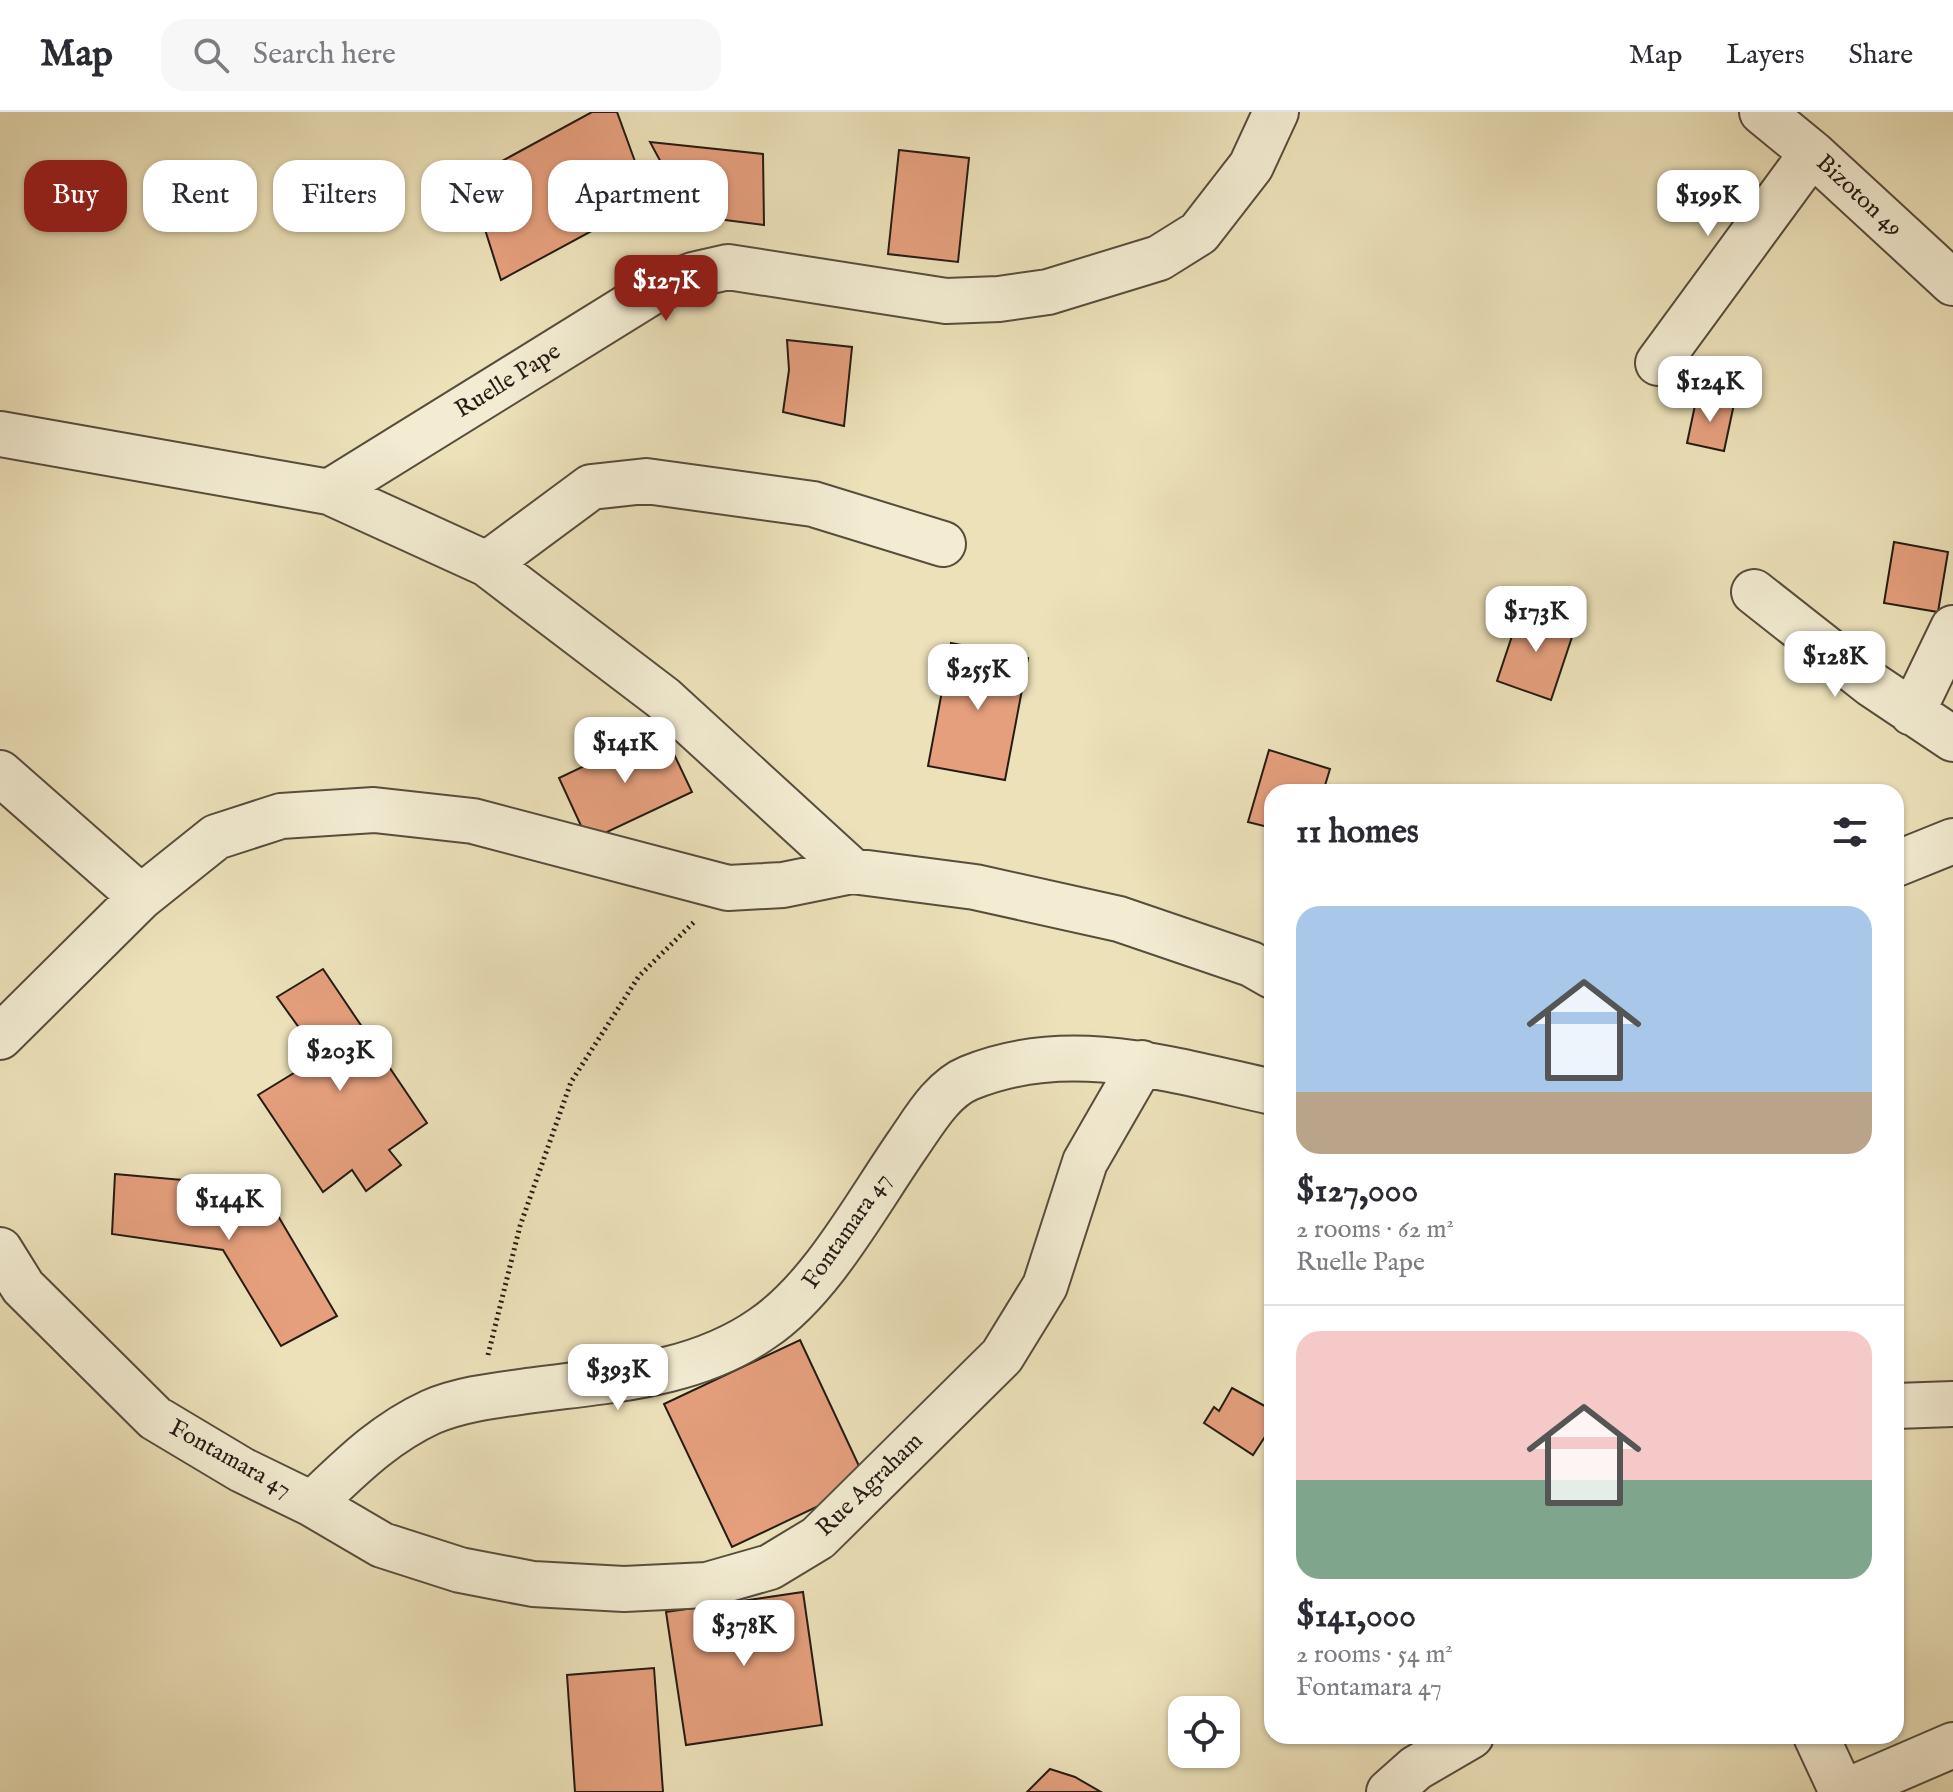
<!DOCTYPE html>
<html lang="en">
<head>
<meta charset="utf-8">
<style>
	:root { --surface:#fff; --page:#f7f7f7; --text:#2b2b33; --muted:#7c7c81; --line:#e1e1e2; --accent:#8f2418 }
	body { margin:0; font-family:"IM FELL English",serif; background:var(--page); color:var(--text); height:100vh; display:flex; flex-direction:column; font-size:30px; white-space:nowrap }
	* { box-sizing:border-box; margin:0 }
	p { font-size:26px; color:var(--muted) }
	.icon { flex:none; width:44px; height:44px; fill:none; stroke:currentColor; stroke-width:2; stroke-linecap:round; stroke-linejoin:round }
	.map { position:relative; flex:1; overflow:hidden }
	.panel { position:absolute; left:1264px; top:672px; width:640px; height:960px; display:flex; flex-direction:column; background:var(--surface); border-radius:24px; box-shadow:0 2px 6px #0004 }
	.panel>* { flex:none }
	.guide { position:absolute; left:24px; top:48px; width:760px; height:72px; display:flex; gap:16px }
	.tools { position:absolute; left:1168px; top:1584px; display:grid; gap:16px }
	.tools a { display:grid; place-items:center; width:72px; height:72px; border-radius:16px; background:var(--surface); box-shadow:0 2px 6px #0004; font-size:40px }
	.price { position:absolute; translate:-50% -68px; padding:0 18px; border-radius:16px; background:#fff; color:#222; font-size:26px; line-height:52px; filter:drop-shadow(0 2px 4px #0008) }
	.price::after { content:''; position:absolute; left:50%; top:48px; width:24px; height:18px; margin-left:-12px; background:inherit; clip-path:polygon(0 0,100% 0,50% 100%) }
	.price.selected { background:var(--accent); color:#fff }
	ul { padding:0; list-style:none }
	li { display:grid; align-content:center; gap:16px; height:424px; padding:0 32px }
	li+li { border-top:2px solid var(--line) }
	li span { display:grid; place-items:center; height:248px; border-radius:24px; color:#555 }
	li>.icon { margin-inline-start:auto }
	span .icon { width:144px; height:144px; fill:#fffc; stroke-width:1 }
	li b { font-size:34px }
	h2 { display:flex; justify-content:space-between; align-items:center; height:96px; padding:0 32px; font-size:34px }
	.tag { padding:0 28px; border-radius:24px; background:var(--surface); box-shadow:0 2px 6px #0004; font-size:28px; line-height:72px }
	.tag.selected { background:var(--accent); color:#fff }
	header { display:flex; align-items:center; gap:48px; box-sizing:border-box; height:112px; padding:0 40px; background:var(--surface); border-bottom:2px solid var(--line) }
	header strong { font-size:38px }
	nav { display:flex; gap:44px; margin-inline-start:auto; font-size:28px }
	.search { width:560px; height:72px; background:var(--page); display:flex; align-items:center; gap:20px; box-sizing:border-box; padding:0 28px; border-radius:24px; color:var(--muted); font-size:30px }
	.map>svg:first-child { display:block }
</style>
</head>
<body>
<header>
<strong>Map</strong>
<div class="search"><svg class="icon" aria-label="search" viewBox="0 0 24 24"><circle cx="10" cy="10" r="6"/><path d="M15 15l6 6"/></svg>Search here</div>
<nav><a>Map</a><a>Layers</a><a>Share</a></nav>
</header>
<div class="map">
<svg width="1953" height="1680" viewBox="0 0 1953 1680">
	<rect width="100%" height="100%" fill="#ece1b9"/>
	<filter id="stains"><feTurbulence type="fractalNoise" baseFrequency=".0025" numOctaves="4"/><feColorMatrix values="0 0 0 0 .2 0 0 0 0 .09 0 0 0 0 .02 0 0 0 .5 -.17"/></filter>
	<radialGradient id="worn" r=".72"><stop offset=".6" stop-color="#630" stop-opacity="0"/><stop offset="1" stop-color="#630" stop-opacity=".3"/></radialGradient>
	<path fill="#e59f7d" stroke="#251c14" stroke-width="2" d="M592,0H617L649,88L501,168L469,67Z
		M650,30L763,42L764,113L679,102L670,67Z
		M899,38L969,46L958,150L888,142Z
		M787,228L852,235L844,314L783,300L789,258Z
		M1697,284L1734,292L1724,339L1687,331Z
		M1894,430L1948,440L1938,500L1884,491Z
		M1521,497L1575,516L1551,588L1497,569Z
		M951,531L1028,546L1005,668L928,654Z
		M662,617L692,680L588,729L559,666Z
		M1269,638L1330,657L1323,680H1272V716L1248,710Z
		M323,857L427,1011L389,1038L401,1053L366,1079L352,1058L323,1080L258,983L320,945L277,885Z
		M115,1062L261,1075L337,1204L281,1234L223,1138L112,1122Z
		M800,1228L867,1371L732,1435L664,1292Z
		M1232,1276L1272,1298V1314L1253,1343L1204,1311L1214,1295L1219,1299Z
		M803,1480L822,1613L686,1633L666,1500Z
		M654,1556L663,1680H575L567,1563Z
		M1050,1657L1075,1665L1101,1680H1027Z"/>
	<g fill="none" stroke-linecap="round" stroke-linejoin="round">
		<defs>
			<path id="minor" d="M1762,0L1812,41L1953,171
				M1658,251L1812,41
				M0,322L329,380L655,178L693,163L728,155L946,189L999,187L1048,180L1159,146L1199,121L1251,54L1276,0
				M329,380L487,452L663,586L852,759
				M487,452L591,375L646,369L813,392L943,432
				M1754,480L1871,572L1953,627
				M1912,601L1953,516
				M0,661L141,785
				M1896,752L1953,729
				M0,925L141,785L216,725L281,704L374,698L473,709L728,776L783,773L852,759L975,775L1119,807L1251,852L1272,864
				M0,1138L23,1175L155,1306L242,1358L312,1392C350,1356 383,1322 431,1300C459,1288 490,1284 520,1280C603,1268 692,1266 763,1216C822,1176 867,1091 908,1032C924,1009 942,977 969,966C1068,925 1173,958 1272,980
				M1896,1294L1953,1292
				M312,1392L382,1433L460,1458L533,1472L624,1477L707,1473L770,1455L818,1426L1002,1244L1045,1174L1085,1050L1142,951
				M1816,1624L1842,1680
				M1389,1680L1416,1656L1471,1624
				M1844,1680L1953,1633"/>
		</defs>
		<use href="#minor" stroke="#574d3d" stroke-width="48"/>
		<path stroke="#251c14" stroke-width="5" stroke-dasharray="2 4" stroke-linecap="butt" d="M488,1243L520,1114L571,970L639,864L695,809"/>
		<use href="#minor" stroke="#f3ecd2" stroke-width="44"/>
	</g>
	<g text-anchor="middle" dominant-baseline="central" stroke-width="6" stroke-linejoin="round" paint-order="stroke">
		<g font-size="24" fill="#251c14" stroke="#f3ecd2">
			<text transform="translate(1859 84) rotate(43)">Bizoton 49</text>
			<text transform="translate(508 269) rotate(-32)">Ruelle Pape</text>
			<text transform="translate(847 1119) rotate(-55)">Fontamara 47</text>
			<text transform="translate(230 1347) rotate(29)">Fontamara 47</text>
			<text transform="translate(870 1373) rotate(-44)">Rue Agraham</text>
		</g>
	</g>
	<rect width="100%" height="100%" filter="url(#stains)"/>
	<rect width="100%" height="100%" fill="url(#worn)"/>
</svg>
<div class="tools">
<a><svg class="icon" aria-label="locate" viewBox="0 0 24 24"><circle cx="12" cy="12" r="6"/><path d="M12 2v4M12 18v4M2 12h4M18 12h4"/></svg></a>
</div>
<b class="price" style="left:1708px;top:126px">$199K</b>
<b class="price selected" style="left:666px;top:211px">$127K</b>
<b class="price" style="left:1710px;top:312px">$124K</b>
<b class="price" style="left:1536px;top:542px">$173K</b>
<b class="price" style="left:1835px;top:587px">$128K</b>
<b class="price" style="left:978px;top:600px">$255K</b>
<b class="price" style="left:625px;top:673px">$141K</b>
<b class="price" style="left:340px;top:981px">$203K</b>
<b class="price" style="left:229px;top:1130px">$144K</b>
<b class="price" style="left:618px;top:1300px">$393K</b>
<b class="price" style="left:744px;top:1556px">$378K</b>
<div class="guide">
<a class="tag selected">Buy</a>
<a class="tag">Rent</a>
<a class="tag">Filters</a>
<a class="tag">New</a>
<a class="tag">Apartment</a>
</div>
<section class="panel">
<h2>11 homes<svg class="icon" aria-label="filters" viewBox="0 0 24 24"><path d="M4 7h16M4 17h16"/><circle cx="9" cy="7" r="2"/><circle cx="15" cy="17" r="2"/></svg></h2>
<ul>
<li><span style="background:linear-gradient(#a9c7e8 75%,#b9a48a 0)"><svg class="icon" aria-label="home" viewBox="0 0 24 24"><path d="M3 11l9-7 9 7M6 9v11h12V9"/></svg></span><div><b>$127,000</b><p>2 rooms · 62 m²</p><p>Ruelle Pape</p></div></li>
<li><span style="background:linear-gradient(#f6c9c9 60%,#7fa58c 0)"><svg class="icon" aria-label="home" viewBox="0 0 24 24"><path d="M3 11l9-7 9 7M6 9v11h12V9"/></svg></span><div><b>$141,000</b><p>2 rooms · 54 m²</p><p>Fontamara 47</p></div></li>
</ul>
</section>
</div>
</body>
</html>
